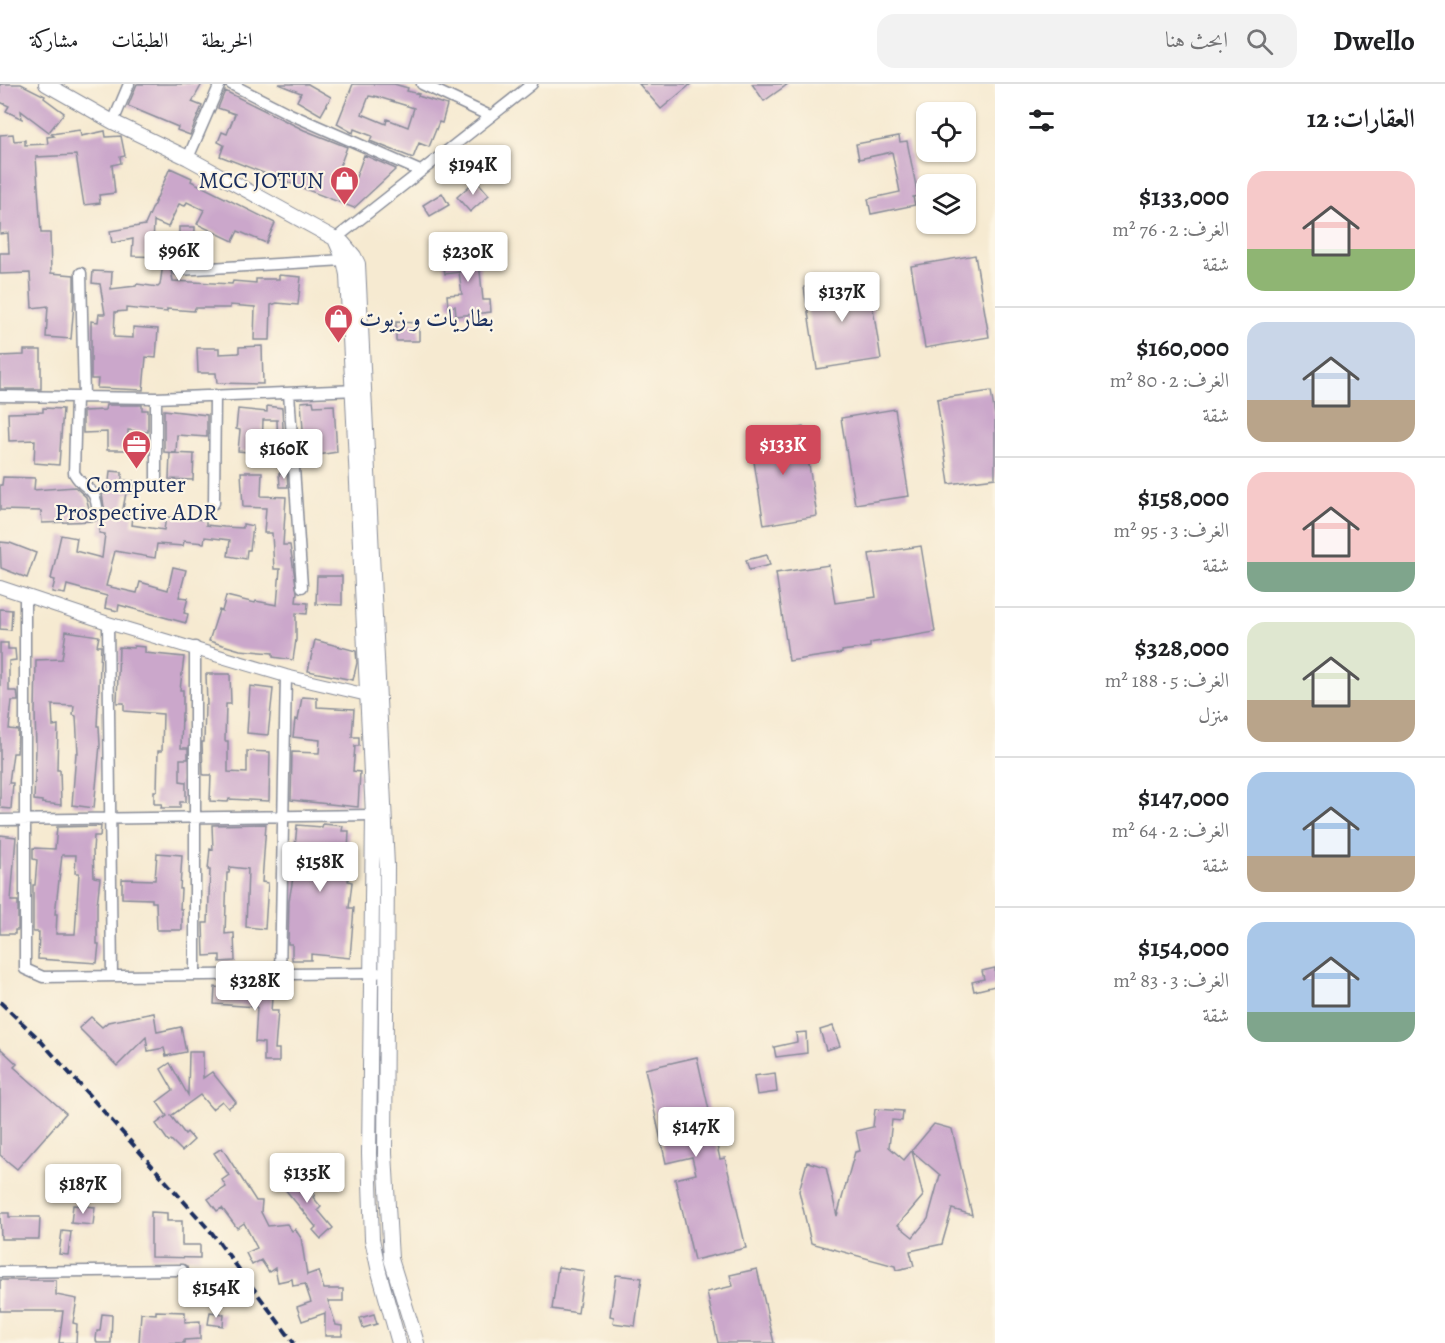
<!DOCTYPE html>
<html lang="ar">
<head>
<meta charset="utf-8">
<style>
	:root { --surface:#fff; --page:#f2f2f2; --text:#202124; --muted:#757577; --line:#e0e0e0; --accent:#d1495b }
	body { margin:0; font-family:Alegreya,Amiri,serif; background:var(--page); color:var(--text); direction:rtl; height:100vh; display:flex; flex-direction:column; font-size:22px; white-space:nowrap }
	* { box-sizing:border-box; margin:0 }
	p { font-size:20px; color:var(--muted) }
	.icon { flex:none; width:33px; height:33px; fill:none; stroke:currentColor; stroke-width:2; stroke-linecap:round; stroke-linejoin:round }
	.map { position:relative; flex:1; overflow:hidden; direction:ltr }
	.drawer { display:flex; flex-direction:column; background:var(--surface); width:450px }
	.drawer>* { flex:none }
	.fabs { position:absolute; left:916px; top:18px; display:grid; gap:12px }
	.fabs a { display:grid; place-items:center; width:60px; height:60px; border-radius:12px; background:var(--surface); box-shadow:0 2px 4px #0004; font-size:30px }
	.price { position:absolute; translate:-50% -51px; padding:0 14px; border-radius:6px; background:#fff; color:#222; font-size:20px; line-height:39px; filter:drop-shadow(0 2px 3px #0008) }
	.price::after { content:''; position:absolute; left:50%; top:36px; width:18px; height:14px; margin-left:-9px; background:inherit; clip-path:polygon(0 0,100% 0,50% 100%) }
	.price.current { background:var(--accent); color:#fff }
	ul { padding:0; list-style:none }
	li { display:flex; align-items:center; gap:18px; height:150px; padding:0 30px }
	li+li { border-top:2px solid var(--line) }
	li span { display:grid; place-items:center; flex:none; width:168px; height:120px; border-radius:18px; color:#555 }
	li>.icon { margin-inline-start:auto }
	span .icon { width:72px; height:72px; fill:#fffc; stroke-width:1 }
	li b { font-size:26px }
	h2 { display:flex; justify-content:space-between; align-items:center; height:72px; padding:0 30px; font-size:26px }
	header { display:flex; align-items:center; gap:36px; box-sizing:border-box; height:84px; padding:0 30px; background:var(--surface); border-bottom:2px solid var(--line) }
	header strong { font-size:28px }
	nav { display:flex; gap:33px; margin-inline-start:auto; font-size:21px }
	.search { width:420px; height:54px; background:var(--page); display:flex; align-items:center; gap:15px; box-sizing:border-box; padding:0 21px; border-radius:18px; color:var(--muted); font-size:22px }
	main { display:flex; flex:1; min-height:0 }
	.map>svg:first-child { display:block }
</style>
</head>
<body>
<header>
<strong>Dwello</strong>
<div class="search"><svg class="icon" aria-label="search" viewBox="0 0 24 24"><circle cx="10" cy="10" r="6"/><path d="M15 15l6 6"/></svg>ابحث هنا</div>
<nav><a>الخريطة</a><a>الطبقات</a><a>مشاركة</a></nav>
</header>
<main>
<section class="drawer">
<h2>العقارات: 12<svg class="icon" aria-label="filters" viewBox="0 0 24 24"><path d="M4 7h16M4 17h16"/><circle cx="9" cy="7" r="2"/><circle cx="15" cy="17" r="2"/></svg></h2>
<ul>
<li><span style="background:linear-gradient(#f6c9c9 65%,#8fb573 0)"><svg class="icon" aria-label="home" viewBox="0 0 24 24"><path d="M3 11l9-7 9 7M6 9v11h12V9"/></svg></span><div><b>$133,000</b><p>الغرف: 2 · 76 m²</p><p>شقة</p></div></li>
<li><span style="background:linear-gradient(#c9d6e8 65%,#b9a48a 0)"><svg class="icon" aria-label="home" viewBox="0 0 24 24"><path d="M3 11l9-7 9 7M6 9v11h12V9"/></svg></span><div><b>$160,000</b><p>الغرف: 2 · 80 m²</p><p>شقة</p></div></li>
<li><span style="background:linear-gradient(#f6c9c9 75%,#7fa58c 0)"><svg class="icon" aria-label="home" viewBox="0 0 24 24"><path d="M3 11l9-7 9 7M6 9v11h12V9"/></svg></span><div><b>$158,000</b><p>الغرف: 3 · 95 m²</p><p>شقة</p></div></li>
<li><span style="background:linear-gradient(#dfe7d0 65%,#b9a48a 0)"><svg class="icon" aria-label="home" viewBox="0 0 24 24"><path d="M3 11l9-7 9 7M6 9v11h12V9"/></svg></span><div><b>$328,000</b><p>الغرف: 5 · 188 m²</p><p>منزل</p></div></li>
<li><span style="background:linear-gradient(#a9c7e8 70%,#b9a48a 0)"><svg class="icon" aria-label="home" viewBox="0 0 24 24"><path d="M3 11l9-7 9 7M6 9v11h12V9"/></svg></span><div><b>$147,000</b><p>الغرف: 2 · 64 m²</p><p>شقة</p></div></li>
<li><span style="background:linear-gradient(#a9c7e8 75%,#7fa58c 0)"><svg class="icon" aria-label="home" viewBox="0 0 24 24"><path d="M3 11l9-7 9 7M6 9v11h12V9"/></svg></span><div><b>$154,000</b><p>الغرف: 3 · 83 m²</p><p>شقة</p></div></li>
</ul>
</section>
<div class="map">
<svg width="995" height="1259" viewBox="0 0 995 1259">
	<rect width="100%" height="100%" fill="#fcf5e5"/>
	<filter id="ink" filterUnits="userSpaceOnUse"><feTurbulence type="fractalNoise" baseFrequency=".0167" numOctaves="2"/><feDisplacementMap in="SourceGraphic" scale="12" xChannelSelector="R" yChannelSelector="G"/><feConvolveMatrix kernelMatrix="1 2 1 2 8 2 1 2 1" color-interpolation-filters="sRGB"/></filter>
	<filter id="wash" filterUnits="userSpaceOnUse"><feTurbulence type="fractalNoise" baseFrequency=".008" numOctaves="4" result="noise"/><feDisplacementMap in="SourceGraphic" scale="24" xChannelSelector="R" yChannelSelector="G"/><feGaussianBlur stdDeviation="1.35" result="paint"/><feColorMatrix in="noise" values="0 0 0 0 0 0 0 0 0 0 0 0 0 0 0 0 0 1.4 0 .05"/><feComposite in="paint" operator="in"/></filter>
	<g filter="url(#wash)">
		<rect width="100%" height="100%" fill="#f6ead1"/>
		<g id="blocks">
			<path fill="#cba7cb" fill-rule="evenodd" d="M0,0H21L45,12L44,14L64,29L49,48L21,27L22,35L6,27L9,22L0,18Z
				M137,0H202L192,18L202,22L190,51L177,46L178,43L128,22Z
				M278,0H308L331,13L321,31L297,17L301,9Z
				M353,0H394L408,4L407,7L419,10L418,12L447,21L442,39L439,38L429,63L419,59L413,74L370,57L372,52L354,45L353,49L337,40ZM369,12L375,13V12L414,24L408,43L387,35L386,40L362,30Z
				M639,0H691L661,25Z
				M752,0H788L764,17Z
				M225,7L304,46L347,63L338,87L356,93L364,71L396,85L354,124L220,72L224,61L218,58L222,48L227,50L235,30L218,24Z
				M80,46L81,52L105,47L106,53L121,52L125,72L120,73L121,79L112,81L115,109L99,111L100,119L84,121L76,71L36,73L41,149H50L51,189L74,191V219L71,255L46,253L48,222L32,224L30,189L0,190V169H9L8,149L0,150V51L13,50L14,57L25,56V61L48,60L47,53L54,52L51,50Z
				M899,52L900,58L907,57L918,112L913,113L915,121L871,130L868,115L900,108L892,68L859,75L856,60Z
				M170,84L192,94L191,97L275,139L266,159L238,147L233,157L197,140L204,126L187,118L185,122L179,120L168,143L154,137L153,161L179,164V143H195L194,177L174,179L171,186L173,197L232,200L233,197L256,199V195H279V191L301,193L298,221L277,219L271,221L270,256H254L255,223L230,221V224H195L194,227L167,225V228L126,224V227L115,228L114,253L133,254V243L158,245L156,274L146,273L143,306L97,304L98,295H91V237L98,238L99,230H105L100,200L92,199L93,187L112,188L111,205L136,202L137,200L158,203L160,201L164,173L132,172L133,155L112,159L110,147L145,141Z
				M476,96L489,111L470,128L457,113Z
				M442,109L449,121L430,132L423,121Z
				M484,165L486,177L479,178L483,216H490L491,228L456,232L455,222L448,223L447,211L462,210L459,188L445,190L443,179L450,178L449,169Z
				M975,171L989,253L925,264L911,182Z
				M868,193L881,275L817,285L804,203Z
				M396,238L419,239V257H396Z
				M262,262L263,300L217,299L216,289H198L197,264H219V270L239,269V263Z
				M24,266H41V305H0V272L24,271Z
				M991,307L995,332V394L949,400L937,315Z
				M313,317L314,322L334,321L337,368L305,373L301,318Z
				M106,321H142V326H148V348L128,346V366H107V348L83,349V327L105,326Z
				M267,322L282,324L284,365H278L277,336H263L262,365L259,366V369L238,367L240,346L236,345L238,325L267,328Z
				M43,324L63,325L59,381L34,379L35,356L9,357L8,329L43,328Z
				M895,325L909,412L855,420L841,334Z
				M164,326L207,331V353L177,351L176,369L164,368Z
				M803,343L817,432L764,441L750,352Z
				M170,369L194,370L193,396L169,395Z
				M110,387L122,388V396L135,397L134,409H126L122,430L133,432L132,441L164,446L166,433L206,436V441L224,443L243,444V440L253,442L250,466H247L246,475L228,472L230,456L205,453L204,459L184,457L183,462L157,460L155,474L115,467L106,502L137,509L140,498L168,506L173,483L186,486L179,513L188,514L184,529L188,530L186,539L119,521L118,527L105,524L107,512L67,501L65,510L52,508L55,496L51,495L61,451L77,454L75,467L102,474L105,450L99,449L101,437L105,429L102,410L108,409Z
				M241,388H262L261,412L286,413L283,461H290L297,508L296,518L308,519L307,530L296,529V556L293,576L273,573V569L240,566L209,557L219,526L222,527L226,512L255,519L256,517L277,521L280,485H274L272,449H264L266,424L243,423Z
				M279,389H287L288,403H280Z
				M3,393L35,394L34,406L75,403L86,413L91,432L95,437L42,439L41,427L0,426V401H2Z
				M0,458L10,459L36,469L27,494L1,484Z
				M921,462L935,548L870,559V563L842,567V569L789,577L776,489L829,481L835,519L876,513L869,470Z
				M767,471L770,481L749,486L746,476Z
				M317,492H342V521L316,520Z
				M0,525L12,526L11,546L0,545Z
				M66,547L99,552L97,562H101L97,642H99L100,661L94,724L72,721L76,669H78L76,632L73,631L74,622L52,621L53,642L58,641L57,686H60L61,721L42,719V717L34,716L36,664L35,628L36,576L62,575Z
				M315,556L356,567L357,579L353,596L308,587Z
				M0,559H8V565H15L16,576L9,577V607H17L18,615V617H12L9,645L18,646L17,669H13L9,699H13L11,725L0,724Z
				M134,562L145,563V569L184,573L180,606H183V629H182L181,664H188V675H180V697L186,698V718H180V724H161L162,720H154V707H157L158,667H162L163,630L124,627V619H117L119,563L134,564Z
				M206,590H230L231,620H226L225,657H228V688L247,689V667L270,668L269,717L229,715L228,718L210,717L211,691H203L202,658H204L205,621H207Z
				M250,602L273,605L268,651L247,649Z
				M302,613L317,614V623L354,625L352,653H359V662H355L353,687L360,688L358,723L291,716L292,668L319,669L320,656L293,653L295,635L298,636Z
				M266,740L262,798L268,799L265,845L246,843L248,785L230,783L229,789H227L225,850L234,849L235,877L220,878V871L204,872L203,839H208L210,786H208L210,765L213,766L212,741Z
				M323,740L343,742L342,747H349L348,769H351L348,797L352,798L349,824H354L350,874L311,870V876H292V860H288L289,817L294,788H290V763H295L297,741L322,743Z
				M101,742L100,752H94L93,766L94,793L100,794L97,821V860H99L97,879L38,875L39,848H33V801H35L37,776L33,775V764L55,765L57,743ZM62,771H76L75,789H79L75,850H56L57,830H55Z
				M0,751L16,753L11,817H18V846H15V850H0Z
				M157,769L182,771L180,805H181L180,825H182V846H157L156,818H152V815L122,814V795L155,796Z
				M995,884V902L974,907L972,898L984,895L982,887Z
				M226,898L273,901L271,927H278L275,965H279V978H264V959L255,958L257,923L214,920L215,903L225,904Z
				M154,929L157,948L181,943L186,968L166,972L164,964L148,967L146,953L117,982L79,944L91,933L102,943L108,938Z
				M833,942L840,962L826,966L820,946Z
				M806,948L807,969L776,973L774,963L797,958L796,949Z
				M0,964L17,980L14,983L66,1029L17,1085L0,1071Z
				M189,968H203V994L212,988L236,1018L228,1024L222,1017L212,1025L200,1011L171,1032L185,1050L187,1048L194,1056L182,1067L171,1056L169,1058L156,1040L167,1032L157,1018L173,1006L161,985L170,979L188,1011Z
				M697,973L720,1075L725,1074L746,1164L694,1176L675,1095L696,1090L692,1073L666,1079L645,985Z
				M775,989L777,1008L757,1011L754,992Z
				M875,1025L903,1027L902,1037L892,1036L889,1063L904,1076L934,1040L952,1045L972,1131L952,1125L942,1160L910,1167L914,1182L896,1186L895,1182L811,1159L799,1107L807,1078L826,1083L837,1132L855,1068L860,1067L856,1047L873,1043ZM912,1067L940,1091L928,1135L913,1153L898,1141L923,1112Z
				M222,1064L256,1117H262L261,1128L268,1142L287,1140L292,1147L295,1145L301,1154L307,1191L318,1187L324,1205H343V1217H328L336,1241L342,1242V1252H325V1229L302,1237L297,1223L311,1218L305,1200L293,1202L292,1195L278,1198L275,1184L269,1188L261,1176L252,1181L246,1169L257,1164L244,1139L237,1144L222,1124L217,1127L208,1115L226,1103L222,1096L229,1091L214,1069Z
				M329,1078L338,1095L326,1101L318,1084Z
				M291,1089L303,1102L306,1100L315,1111L313,1113L321,1123L318,1126L333,1144L321,1155L313,1146L316,1143L280,1099Z
				M73,1121L95,1123L93,1141L71,1139Z
				M151,1128L167,1129V1137H182V1161H200V1174L151,1173Z
				M0,1129H9V1133H40L39,1155H1Z
				M62,1147L71,1148L68,1171L59,1170Z
				M558,1183L584,1187L578,1229L552,1225Z
				M757,1185L774,1259H718L707,1208L733,1202L730,1191Z
				M616,1191L642,1194L635,1242L613,1239L614,1233L610,1232Z
				M0,1196H56V1211L77,1215L73,1239L77,1240L76,1259H59L63,1227H0Z
				M156,1227L185,1228V1238L200,1237V1255L184,1256V1259H139L141,1229L156,1230Z
				M210,1228L224,1230L223,1242L208,1240Z
				M102,1230L112,1231L111,1259H97L96,1256L97,1247H100Z
				M374,1230L377,1240L363,1244L360,1234Z"/>
		</g>
	</g>
	<g filter="url(#ink)">
		<use href="#blocks" fill-opacity="0" stroke="#888c98" stroke-width="1.5"/>
		<g fill="none" stroke-linecap="round" stroke-linejoin="round">
			<defs>
				<path id="minor" d="M231,0L290,30L420,87
					M422,0L490,32
					M113,38L129,0
					M188,74L220,0
					M335,155L532,0
					M178,186L344,176
					M81,189L84,313
					M289,309L302,503
					M0,312L156,314L358,306
					M76,313L74,389C86,410 95,398 98,430
					M156,314V396
					M214,419L215,311
					M25,511V885L43,893L377,889
					M108,539L112,892
					M195,563V891
					M0,736L373,731
					M280,890L286,592
					M0,1188L182,1186"/>
				<path id="tertiary" d="M0,503L108,539L286,592L376,613"/>
				<path id="secondary" d="M46,0L113,38L188,74L343,159L354,172L358,180L387,782L385,1069L391,1175L417,1259
					M335,155L344,176L347,191L373,731L369,1070L372,1155L379,1188L399,1259"/>
			</defs>
			<use href="#minor" stroke="#888c98" stroke-width="13"/>
			<use href="#tertiary" stroke="#888c98" stroke-width="14"/>
			<use href="#secondary" stroke="#888c98" stroke-width="16"/>
			<use href="#minor" stroke="#fff" stroke-width="10"/>
			<use href="#tertiary" stroke="#fff" stroke-width="12"/>
			<use href="#secondary" stroke="#fff" stroke-width="14"/>
			<path stroke="#1b2f5e" stroke-width="4" stroke-dasharray="9 4.5" stroke-linecap="butt" d="M0,918L39,955L212,1149L294,1259"/>
		</g>
	</g>
	<defs>
		<symbol id="shop-pin" viewBox="-11 -11 22 30"><path d="M0 17L-7.5 6A9.5 9.5 0 1 1 7.5 6Z" fill="#d1495b" stroke="#fcf5e5"/><path d="M-5-2.5h2.3a2.7 3.5 0 0 1 5.4 0H5L5.5 6h-11ZM-1.5-2.5h3a1.5 2.3 0 0 0-3 0Z" fill="#fff"/></symbol>
		<symbol id="office-pin" viewBox="-11 -11 22 30"><path d="M0 17L-7.5 6A9.5 9.5 0 1 1 7.5 6Z" fill="#d1495b" stroke="#fcf5e5"/><path d="M-6-3h4V-5.5h4V-3h4V5H-6ZM-1-4.5V-3h2v-1.5ZM-6 0V1H6V0Z" fill="#fff"/></symbol>
	</defs>
	<g fill-rule="evenodd">
		<use href="#shop-pin" x="328" y="80" width="33" height="45"/>
		<use href="#shop-pin" x="322" y="218" width="33" height="45"/>
		<use href="#office-pin" x="120" y="344" width="33" height="45"/>
	</g>
	<g text-anchor="middle" dominant-baseline="central" stroke-width="4.5" stroke-linejoin="round" paint-order="stroke">
		<g font-size="24" fill="#1b2f5e" stroke="#fcf5e5" text-anchor="end">
			<text x="324" y="96">MCC JOTUN</text>
			<text x="359" y="234" text-anchor="start">بطاريات و زيوت</text>
			<text x="136" y="400" text-anchor="middle">Computer<tspan x="136" dy="28">Prospective ADR</tspan></text>
		</g>
	</g>
</svg>
<div class="fabs">
<a><svg class="icon" aria-label="locate" viewBox="0 0 24 24"><circle cx="12" cy="12" r="6"/><path d="M12 2v4M12 18v4M2 12h4M18 12h4"/></svg></a>
<a><svg class="icon" aria-label="layers" viewBox="0 0 24 24"><path d="M12 4l9 5-9 5-9-5zM3 14l9 5 9-5"/></svg></a>
</div>
<b class="price" style="left:473px;top:112px">$194K</b>
<b class="price" style="left:179px;top:198px">$96K</b>
<b class="price" style="left:468px;top:199px">$230K</b>
<b class="price" style="left:842px;top:239px">$137K</b>
<b class="price current" style="left:783px;top:392px">$133K</b>
<b class="price" style="left:284px;top:396px">$160K</b>
<b class="price" style="left:320px;top:809px">$158K</b>
<b class="price" style="left:255px;top:928px">$328K</b>
<b class="price" style="left:696px;top:1074px">$147K</b>
<b class="price" style="left:307px;top:1120px">$135K</b>
<b class="price" style="left:83px;top:1131px">$187K</b>
<b class="price" style="left:216px;top:1235px">$154K</b>
</div>
</main>
</body>
</html>
